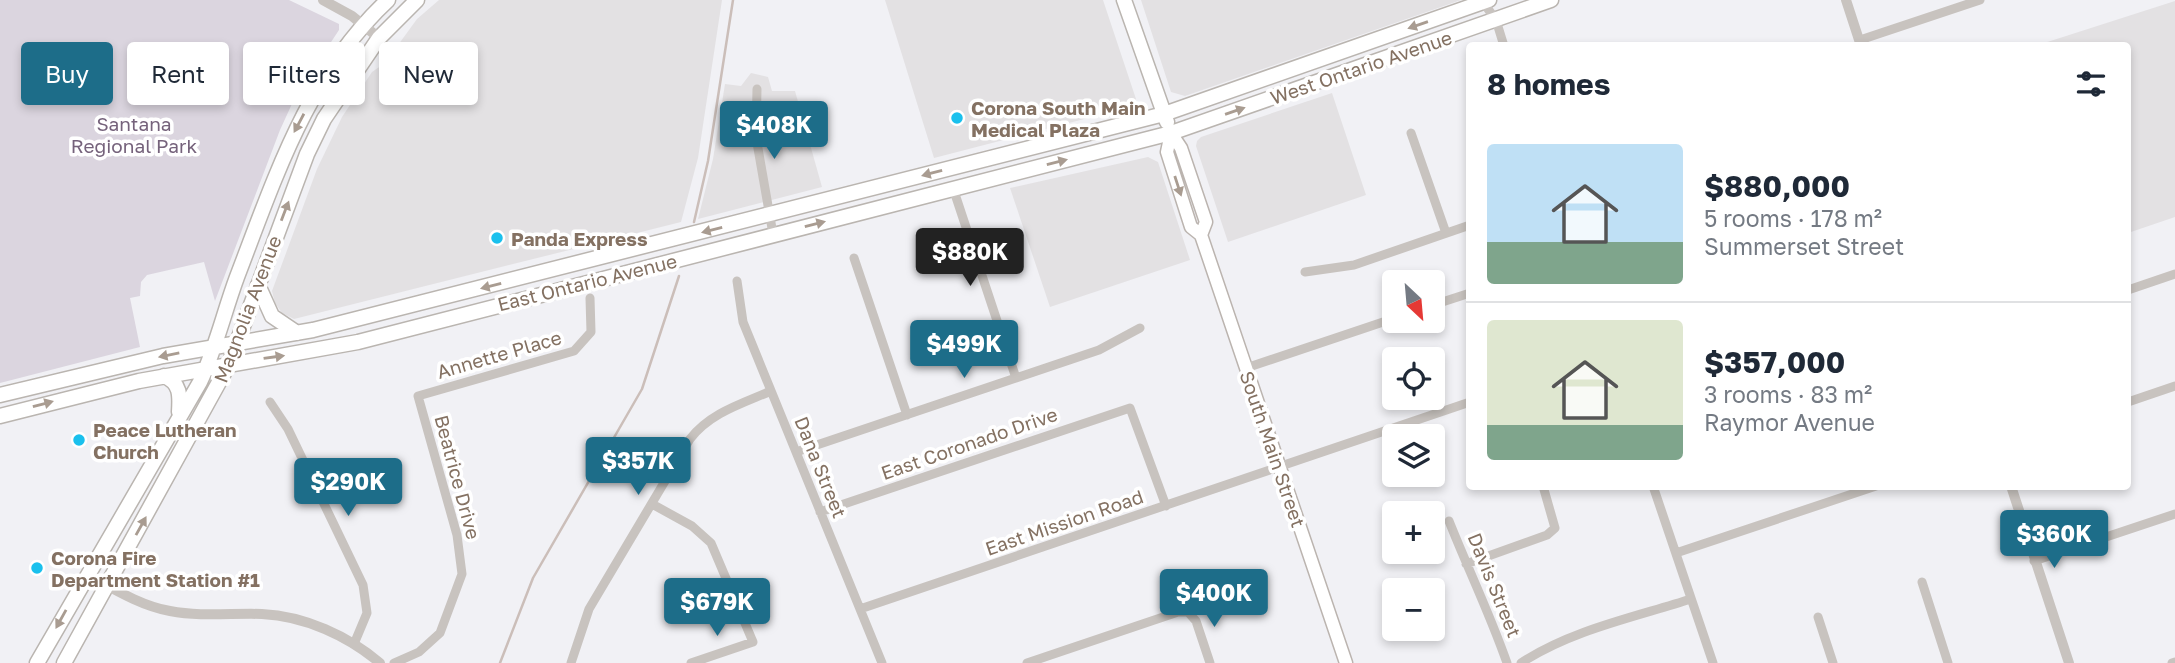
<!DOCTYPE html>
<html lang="en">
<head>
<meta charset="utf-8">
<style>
	:root { --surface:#fff; --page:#f6f6f7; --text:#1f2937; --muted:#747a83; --line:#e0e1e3; --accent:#1d6d89 }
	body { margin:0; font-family:"Golos Text",sans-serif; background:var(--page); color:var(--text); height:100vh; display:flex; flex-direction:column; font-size:26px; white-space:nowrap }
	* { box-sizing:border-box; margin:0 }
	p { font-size:23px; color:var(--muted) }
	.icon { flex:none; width:38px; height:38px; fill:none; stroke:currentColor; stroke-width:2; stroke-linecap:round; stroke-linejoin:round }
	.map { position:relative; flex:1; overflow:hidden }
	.sheet { position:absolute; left:1466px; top:42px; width:665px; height:448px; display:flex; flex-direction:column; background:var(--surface); border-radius:7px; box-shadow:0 4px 10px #0003 }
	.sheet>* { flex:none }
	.banner { position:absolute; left:21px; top:42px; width:665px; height:63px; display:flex; gap:14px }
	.needle { width:46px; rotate:154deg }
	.controls { position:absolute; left:1382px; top:270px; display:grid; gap:14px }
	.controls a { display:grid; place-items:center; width:63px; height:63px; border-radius:7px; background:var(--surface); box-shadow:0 4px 10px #0003; font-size:35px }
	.price { position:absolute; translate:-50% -60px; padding:0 16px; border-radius:7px; background:var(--accent); color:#fff; font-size:23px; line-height:46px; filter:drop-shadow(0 2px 4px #0008) }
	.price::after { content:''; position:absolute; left:50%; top:42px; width:21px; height:16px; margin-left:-10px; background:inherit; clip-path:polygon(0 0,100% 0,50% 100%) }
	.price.on { background:#222; color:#fff }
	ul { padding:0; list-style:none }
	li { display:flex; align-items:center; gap:21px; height:175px; padding:0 21px }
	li+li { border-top:2px solid var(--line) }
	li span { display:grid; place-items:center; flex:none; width:196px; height:140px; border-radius:7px; color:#555 }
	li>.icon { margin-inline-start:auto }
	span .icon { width:84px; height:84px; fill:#fffc; stroke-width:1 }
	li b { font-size:30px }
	h2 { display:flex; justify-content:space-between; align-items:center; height:84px; padding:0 21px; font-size:30px }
	.chip { padding:0 24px; border-radius:7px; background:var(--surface); box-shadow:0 4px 10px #0003; font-size:24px; line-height:63px }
	.chip.on { background:var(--accent); color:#fff }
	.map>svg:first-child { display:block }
</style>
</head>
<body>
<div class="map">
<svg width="2175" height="663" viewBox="0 0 2175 663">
	<rect width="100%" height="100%" fill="#f1f1f5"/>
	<path fill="#e3e1e3" d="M439,0H722L698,158L681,222L294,319L282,313L275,303L272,291L317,169L342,117L372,72L385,63L417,19Z
		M885,0H1103L1136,99L1134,106L934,158Z
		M1141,0H1461L1185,96L1171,92Z
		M2175,1V217L2128,233V46L2038,45Z
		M751,73L768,77L772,91H795L822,187L698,219L713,159L725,84L741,86Z
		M1332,93L1366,195L1228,242L1196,146L1197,141L1201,137Z
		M1148,157L1158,162L1190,260L1050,307L1010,188Z"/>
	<path fill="#dbd5df" d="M0,0H289L339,24V30L296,95L280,130L215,301L204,262L147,275L141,282L140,296L130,298L140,347L0,383Z"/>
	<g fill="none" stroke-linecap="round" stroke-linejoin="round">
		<path stroke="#cbbeb9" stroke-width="2.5" d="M694,222L708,161L733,0
			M500,663L533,578L642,389L679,276"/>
		<defs>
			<path id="secondary" d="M1171,133L1167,152L1191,227L1201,235L1346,663
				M1171,133L1181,148L1206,222L1201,235"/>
			<path id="primary" d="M1124,0L1167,122
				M258,285L272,316L297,333
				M164,376C181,383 180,396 179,412
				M0,395L163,356L313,330L1164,114L1489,0
				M0,416L139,381L358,342L1171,133L1551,0
				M37,663L200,382C216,348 224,312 237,277C275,178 308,74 388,0
				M64,663L229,364L307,154L324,119L379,38L417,0"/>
		</defs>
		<use href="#secondary" stroke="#bbb4af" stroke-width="15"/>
		<use href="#primary" stroke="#bab5b0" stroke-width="17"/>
		<path stroke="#c8c3bf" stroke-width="9" d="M1483,2L1496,20L1504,46
			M1860,40L1980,0
			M757,89L756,137L773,234
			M1411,133L1446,233
			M953,188L1016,378
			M854,258L907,415
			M1305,272L1354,265L1470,225
			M737,281L743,322L882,663
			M2128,290L2175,274
			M1433,305L1470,293
			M1246,368L1395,318
			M270,402L288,429L363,585L367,613L354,644
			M2128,402L2175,386
			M796,452L1099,350L1140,328
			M1653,486L1713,663
			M652,504L692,526L711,543L753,642L691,663
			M820,512L1130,408L1166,506
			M1449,521C1468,569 1490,614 1507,663
			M1676,553L1876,486
			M2034,561L2175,514
			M1466,564L1547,535L1555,528L1543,486
			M1922,582L1948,663
			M860,609L1470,402
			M1818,617L1833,663
			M394,663L419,652L440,633L462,574L457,535L418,396L574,351L591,332L590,298
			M571,663L589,609L690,439C710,413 741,404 771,391
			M1027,663L1178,612H1188L1196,621L1210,663
			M1521,663C1571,630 1635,617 1691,599
			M2172,663L2175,662"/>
		<path stroke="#c8c3bf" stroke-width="10" d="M323,0L352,16L379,38
			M1846,0L1861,46
			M2011,486L2069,663
			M86,574C112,588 141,606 170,611C201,617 231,613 262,614C305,616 348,636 380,663"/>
		<use href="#secondary" stroke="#fff" stroke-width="12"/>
		<use href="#primary" stroke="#fff" stroke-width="14"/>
	</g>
	<defs><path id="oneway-solid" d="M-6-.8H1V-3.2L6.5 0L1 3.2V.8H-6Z" transform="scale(1.75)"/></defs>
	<g fill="#a99c91">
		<use href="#oneway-solid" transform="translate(1418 25) rotate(161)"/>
		<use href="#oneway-solid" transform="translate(1235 111) rotate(-19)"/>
		<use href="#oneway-solid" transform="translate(299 123) rotate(118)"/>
		<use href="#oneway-solid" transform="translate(1057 162) rotate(-14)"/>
		<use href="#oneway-solid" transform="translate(932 173) rotate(165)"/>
		<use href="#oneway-solid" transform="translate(1178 186) rotate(72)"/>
		<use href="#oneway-solid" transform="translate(285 211) rotate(-69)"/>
		<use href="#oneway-solid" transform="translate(815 224) rotate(-14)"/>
		<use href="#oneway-solid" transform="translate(712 230) rotate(166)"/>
		<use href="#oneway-solid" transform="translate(491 286) rotate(166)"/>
		<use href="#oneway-solid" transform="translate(169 355) rotate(169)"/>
		<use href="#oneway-solid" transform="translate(274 357) rotate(-8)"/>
		<use href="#oneway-solid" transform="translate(43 404) rotate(-15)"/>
		<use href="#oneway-solid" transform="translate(141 526) rotate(-61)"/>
		<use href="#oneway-solid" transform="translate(61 619) rotate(119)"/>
	</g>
	<g fill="#1ac0ed" stroke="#fff" stroke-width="2.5">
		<circle cx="957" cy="118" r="7"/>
		<circle cx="497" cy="238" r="7"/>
		<circle cx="79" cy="440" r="7"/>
		<circle cx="37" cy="568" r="7"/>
	</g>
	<g text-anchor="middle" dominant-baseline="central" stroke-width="7" stroke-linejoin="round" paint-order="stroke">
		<g font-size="19" fill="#847162" stroke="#fff">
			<text transform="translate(1361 67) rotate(-19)">West Ontario Avenue</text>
			<text transform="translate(587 282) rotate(-14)">East Ontario Avenue</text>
			<text transform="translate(247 309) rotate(-69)">Magnolia Avenue</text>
			<text transform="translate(499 354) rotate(-16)">Annette Place</text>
			<text transform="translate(969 443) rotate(-19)">East Coronado Drive</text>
			<text transform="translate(1273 449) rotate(71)">South Main Street</text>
			<text transform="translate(821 467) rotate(68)">Dana Street</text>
			<text transform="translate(458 477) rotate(75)">Beatrice Drive</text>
			<text transform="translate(1064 522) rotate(-19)">East Mission Road</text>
			<text transform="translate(1495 585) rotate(68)">Davis Street</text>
		</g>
		<g font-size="19" font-weight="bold" fill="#847162" stroke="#fff" text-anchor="start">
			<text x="971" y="107">Corona South Main<tspan x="971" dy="22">Medical Plaza</tspan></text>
			<text x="511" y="238">Panda Express</text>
			<text x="93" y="429">Peace Lutheran<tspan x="93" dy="22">Church</tspan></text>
			<text x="51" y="557">Corona Fire<tspan x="51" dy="22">Department Station #1</tspan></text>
		</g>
		<g font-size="19" fill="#75627b" stroke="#fff">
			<text x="134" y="123">Santana<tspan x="134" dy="22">Regional Park</tspan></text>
		</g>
	</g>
</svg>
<div class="controls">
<a><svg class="needle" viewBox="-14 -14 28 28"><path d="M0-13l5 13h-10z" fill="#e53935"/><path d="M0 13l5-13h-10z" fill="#747a83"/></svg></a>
<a><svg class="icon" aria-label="locate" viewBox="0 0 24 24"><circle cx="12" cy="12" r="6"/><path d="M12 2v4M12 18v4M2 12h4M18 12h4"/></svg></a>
<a><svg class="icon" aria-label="layers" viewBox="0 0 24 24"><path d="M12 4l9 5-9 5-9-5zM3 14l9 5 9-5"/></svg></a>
<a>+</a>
<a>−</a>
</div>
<b class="price" style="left:774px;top:161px">$408K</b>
<b class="price on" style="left:970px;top:288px">$880K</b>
<b class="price" style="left:964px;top:380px">$499K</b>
<b class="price" style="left:638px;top:497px">$357K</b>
<b class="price" style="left:348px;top:518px">$290K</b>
<b class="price" style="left:2054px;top:570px">$360K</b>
<b class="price" style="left:1214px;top:629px">$400K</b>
<b class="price" style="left:717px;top:638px">$679K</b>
<div class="banner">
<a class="chip on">Buy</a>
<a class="chip">Rent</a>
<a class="chip">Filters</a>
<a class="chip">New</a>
</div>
<section class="sheet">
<h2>8 homes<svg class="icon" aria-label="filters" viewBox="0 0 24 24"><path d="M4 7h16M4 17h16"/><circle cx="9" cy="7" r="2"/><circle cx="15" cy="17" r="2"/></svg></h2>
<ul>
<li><span style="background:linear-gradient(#bfe0f5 70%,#7fa58c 0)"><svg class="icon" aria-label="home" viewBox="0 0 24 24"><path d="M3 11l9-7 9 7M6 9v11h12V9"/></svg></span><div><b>$880,000</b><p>5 rooms · 178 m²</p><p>Summerset Street</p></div></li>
<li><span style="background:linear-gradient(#dfe7d0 75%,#7fa58c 0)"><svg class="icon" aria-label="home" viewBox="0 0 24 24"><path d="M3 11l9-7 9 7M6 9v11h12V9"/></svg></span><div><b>$357,000</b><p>3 rooms · 83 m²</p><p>Raymor Avenue</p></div></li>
</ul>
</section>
</div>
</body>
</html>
